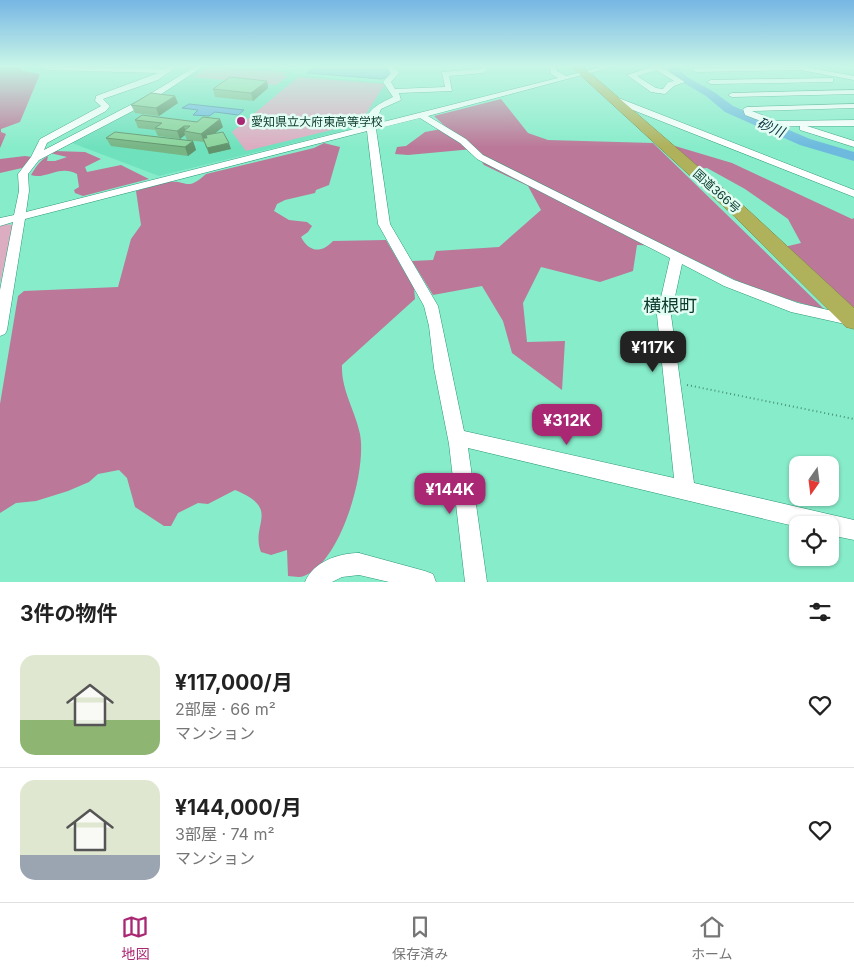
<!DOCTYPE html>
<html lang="ja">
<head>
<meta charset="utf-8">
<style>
	:root { --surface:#fff; --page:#f6f6f6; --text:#222; --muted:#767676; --line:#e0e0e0; --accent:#aa2873 }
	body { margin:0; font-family:Inter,"Noto Sans JP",sans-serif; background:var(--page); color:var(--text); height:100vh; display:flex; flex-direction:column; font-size:19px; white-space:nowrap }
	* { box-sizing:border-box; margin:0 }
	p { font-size:16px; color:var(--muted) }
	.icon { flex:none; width:28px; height:28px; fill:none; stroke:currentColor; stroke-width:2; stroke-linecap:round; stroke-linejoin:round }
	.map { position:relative; height:582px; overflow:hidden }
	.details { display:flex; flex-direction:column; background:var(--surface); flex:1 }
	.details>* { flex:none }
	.needle { width:32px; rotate:194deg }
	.controls { position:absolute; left:789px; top:456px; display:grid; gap:10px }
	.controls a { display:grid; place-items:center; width:50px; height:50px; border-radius:10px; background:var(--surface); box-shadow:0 1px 4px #0004; font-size:25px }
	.price { position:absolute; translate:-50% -42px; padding:0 11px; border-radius:10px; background:var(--accent); color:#fff; font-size:16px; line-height:32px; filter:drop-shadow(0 1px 2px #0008) }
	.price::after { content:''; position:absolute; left:50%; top:30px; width:15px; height:11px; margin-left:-8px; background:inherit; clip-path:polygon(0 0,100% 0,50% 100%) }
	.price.on { background:#222; color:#fff }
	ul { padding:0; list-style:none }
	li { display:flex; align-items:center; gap:15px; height:125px; padding:0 20px }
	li+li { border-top:1px solid var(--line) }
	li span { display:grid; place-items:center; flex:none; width:140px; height:100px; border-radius:15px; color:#555 }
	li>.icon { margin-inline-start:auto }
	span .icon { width:60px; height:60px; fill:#fffc; stroke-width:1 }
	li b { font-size:21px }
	h2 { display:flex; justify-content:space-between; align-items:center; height:60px; padding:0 20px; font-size:21px }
	.tabs { display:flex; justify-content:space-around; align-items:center; height:70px; border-top:1px solid var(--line); background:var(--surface); font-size:14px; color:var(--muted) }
	.tabs a { display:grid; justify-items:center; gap:2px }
	.tabs .on { color:var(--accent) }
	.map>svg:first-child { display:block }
</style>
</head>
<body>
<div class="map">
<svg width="854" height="582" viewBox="0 0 854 582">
	<rect width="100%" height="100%" fill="#87ecca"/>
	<path fill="#70e1bd" d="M204,66L289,71L294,74L385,83L396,95L376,107L367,125L159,176L72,143L144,105Z"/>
	<path fill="#dcacc1" d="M211,66L287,72L283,75L288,76L276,85L192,77Z
		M298,77L385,84L360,123L246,151L232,132Z
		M6,224L13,225L0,284V226Z"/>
	<path fill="#bb7898" d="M0,66H19L23,71L40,74L20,122L1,129V132L6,134L0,148Z
		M501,99L528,133L548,140L653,143L825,310L756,290L665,246L637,245L633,271L600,282L541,267L523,303L527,342L565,341L562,390L512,353L503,321L482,286L433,295L412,261L433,260L436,251L499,247L541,210L528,186L484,165L473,149L408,155L395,154L397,147L406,146L425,132L447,128L434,116Z
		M324,143L340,147L329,185L316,190L315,193L285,200L277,204L274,211L289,220L307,222L312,226L308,232L301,237C309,252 321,254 333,241L386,240L414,288L415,299L342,365C341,390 355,410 360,434C367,471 341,562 304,576C299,578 293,576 288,576L287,550L271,555L261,552C250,524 282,509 235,490L208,504L198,503L178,513L171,526H164L135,507L127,478L119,470L98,474L89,482L68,491L36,501L16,503L0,513V404L18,296L24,291L118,287L131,239L141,225L136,191C147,188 158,184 169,182C188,180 186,192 206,174L314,148Z
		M675,146L732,163L852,219L854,218V309L784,247L801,243L788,219L745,189L707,168L697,169L673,148Z
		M54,151L85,152L101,159L85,167L87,172L121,165L149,179L83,196L75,193L74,190L79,187L77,174C60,164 45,180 31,175C36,167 40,160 48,156L47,161H55L67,157L50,153Z
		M25,156L32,157L22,168L0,173V159Z"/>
	<path fill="#6dbade" stroke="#5094a9" d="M317,66H386L389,76L382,79L307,73Z
		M189,104L244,110L238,115L215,112L209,116L193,115L198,110L182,108Z"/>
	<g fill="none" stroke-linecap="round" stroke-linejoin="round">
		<path fill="#6dbade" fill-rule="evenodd" d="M666,66H676L687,77L714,92L733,106L810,139L854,152V161L800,145L725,112L706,96L674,77Z"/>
		<defs>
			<path id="minor" d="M45,66L165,69L170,66H178L158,80L103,99L110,106L106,111L47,143L44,150L140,100L196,66H204L146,104L39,160L28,174L29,191L26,212L366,126C364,110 381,103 393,97L383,82L391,73L386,66H393L399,73L391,82L395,89L445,87L442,72L481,69L483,66H490L483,73L449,76L452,91L399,93L401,100L381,109L375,124L558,78L551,74L550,66H556L557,71L566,76L606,66H616L428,116L466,139L483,155L734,280L798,303L854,316V326L791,312L724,286L682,264L671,315L694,483L854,520V540L830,535V525H798V527L468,448L487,582H465L449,444L434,368L429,326L424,306L378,224L367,131L25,219L7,330L5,334L0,336V290L13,222L0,226V218L14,215L19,191L18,174L31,157L40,139L101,106L95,101L96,96L158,73L47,70L43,68ZM420,118L460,143L477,159L670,258L657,315L674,478L464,431L438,306L390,224L376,129Z
				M654,66H660L685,82L674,86L665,94L651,92L627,75ZM656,70L674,81L668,82L663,89L656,88L637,76Z
				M800,66L854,76V80L800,70L696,72L692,70L696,68Z
				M830,78H833V82L711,84L707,82L711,80Z
				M854,90V94L732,97L728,95L732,93Z
				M610,97H616L854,190V197L610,101Z
				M854,104V108L752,111L777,121L854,120V126H807L854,141V147L800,130V126L776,127L745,115L743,109L747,107Z
				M359,553L425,571L433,574L436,582H389L359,575L342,577L332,582H305C313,562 338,553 359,553Z"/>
			<path id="highway" d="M571,66H582L747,209L854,308V329L846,327L735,217Z"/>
		</defs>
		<use href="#minor" stroke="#2a9779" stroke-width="1"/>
		<use href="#highway" stroke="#76874b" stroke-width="1"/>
		<path stroke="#49927a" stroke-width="2" stroke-dasharray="1 3" stroke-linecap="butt" d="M687,385L854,419"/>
		<use href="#minor" fill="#fff" fill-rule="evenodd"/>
		<use href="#highway" fill="#afb15b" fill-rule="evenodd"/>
	</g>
	<path fill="#78b585" d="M267,81L268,88L253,101L215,97L213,89Z
		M178,103L159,116L135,113L131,105Z
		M135,120L197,122L223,127L215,133L231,149L209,154L204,142L187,140L185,135L180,139L158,136L155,130L138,128Z
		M106,138L193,141L196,150L188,156L111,146Z"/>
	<path fill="#61946c" d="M267,81L268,88L253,101L251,93Z
		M175,96L178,103L159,116L156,108Z
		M220,119L223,127L204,142L201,134Z
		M184,126L186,132L184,131L185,135L180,139L177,131Z
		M193,141L196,150L188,156L185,147Z
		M229,143L231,149L209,154L207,148Z"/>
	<path fill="#8bd39b" stroke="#61946c" d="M230,77L267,81L251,93L213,89Z
		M151,93L175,96L156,108L131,105Z
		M142,115L197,122L203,117L220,119L201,134L184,131L190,126H184L177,131L155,128L162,123L135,120Z
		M115,132L193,141L185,147L106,138Z
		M223,132L229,143L207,148L203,138H207L206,135Z"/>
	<linearGradient id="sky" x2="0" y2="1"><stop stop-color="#77b6e4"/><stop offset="0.45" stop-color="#c9f6e7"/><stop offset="1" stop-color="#c9f6e7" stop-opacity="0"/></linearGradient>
	<rect width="854" height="147" fill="url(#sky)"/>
	<circle fill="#aa2873" stroke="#e2fdf3" stroke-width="2" cx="241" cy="121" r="5"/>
	<g text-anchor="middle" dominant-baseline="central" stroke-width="5" stroke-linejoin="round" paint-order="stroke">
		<g font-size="12" fill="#0c3a2d" stroke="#e2fdf3" text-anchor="start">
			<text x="251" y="121">愛知県立大府東高等学校</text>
		</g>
		<g font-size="12" fill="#0c3a2d" stroke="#e2fdf3">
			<text transform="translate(717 191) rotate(42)">国道366号</text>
		</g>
		<g font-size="14" font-style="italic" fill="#0f3242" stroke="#e2fdf3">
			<text transform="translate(771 127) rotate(23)">砂川</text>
		</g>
		<g font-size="18" fill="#0c3a2d" stroke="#e2fdf3">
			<text x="670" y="305">横根町</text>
		</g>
	</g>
</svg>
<div class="controls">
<a><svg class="needle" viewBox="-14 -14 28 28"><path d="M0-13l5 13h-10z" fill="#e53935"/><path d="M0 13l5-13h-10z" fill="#767676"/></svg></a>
<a><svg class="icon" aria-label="locate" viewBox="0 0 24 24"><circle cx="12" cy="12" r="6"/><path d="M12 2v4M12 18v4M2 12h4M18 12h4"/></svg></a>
</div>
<b class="price on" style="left:653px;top:373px">¥117K</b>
<b class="price" style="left:567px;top:446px">¥312K</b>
<b class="price" style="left:450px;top:515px">¥144K</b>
</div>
<section class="details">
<h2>3件の物件<svg class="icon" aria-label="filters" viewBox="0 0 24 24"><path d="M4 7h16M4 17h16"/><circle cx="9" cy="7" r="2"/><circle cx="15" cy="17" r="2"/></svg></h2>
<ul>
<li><span style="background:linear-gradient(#dfe7d0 65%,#8fb573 0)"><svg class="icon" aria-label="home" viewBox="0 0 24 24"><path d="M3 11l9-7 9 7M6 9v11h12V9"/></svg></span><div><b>¥117,000/月</b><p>2部屋 · 66 m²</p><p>マンション</p></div><svg class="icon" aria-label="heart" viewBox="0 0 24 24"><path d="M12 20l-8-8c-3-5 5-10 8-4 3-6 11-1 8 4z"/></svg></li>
<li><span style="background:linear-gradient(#dfe7d0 75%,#9aa5b1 0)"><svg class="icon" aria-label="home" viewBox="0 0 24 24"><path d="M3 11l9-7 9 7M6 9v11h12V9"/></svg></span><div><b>¥144,000/月</b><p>3部屋 · 74 m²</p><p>マンション</p></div><svg class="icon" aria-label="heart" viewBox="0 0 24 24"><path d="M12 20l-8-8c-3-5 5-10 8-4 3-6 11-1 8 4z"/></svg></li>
</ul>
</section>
<nav class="tabs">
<a class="on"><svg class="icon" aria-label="map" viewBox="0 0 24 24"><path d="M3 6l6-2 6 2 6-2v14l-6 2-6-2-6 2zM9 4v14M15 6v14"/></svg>地図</a>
<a><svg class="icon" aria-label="saved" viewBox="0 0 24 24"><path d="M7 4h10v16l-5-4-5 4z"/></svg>保存済み</a>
<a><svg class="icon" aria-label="home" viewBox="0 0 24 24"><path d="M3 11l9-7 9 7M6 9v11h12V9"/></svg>ホーム</a>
</nav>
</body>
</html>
